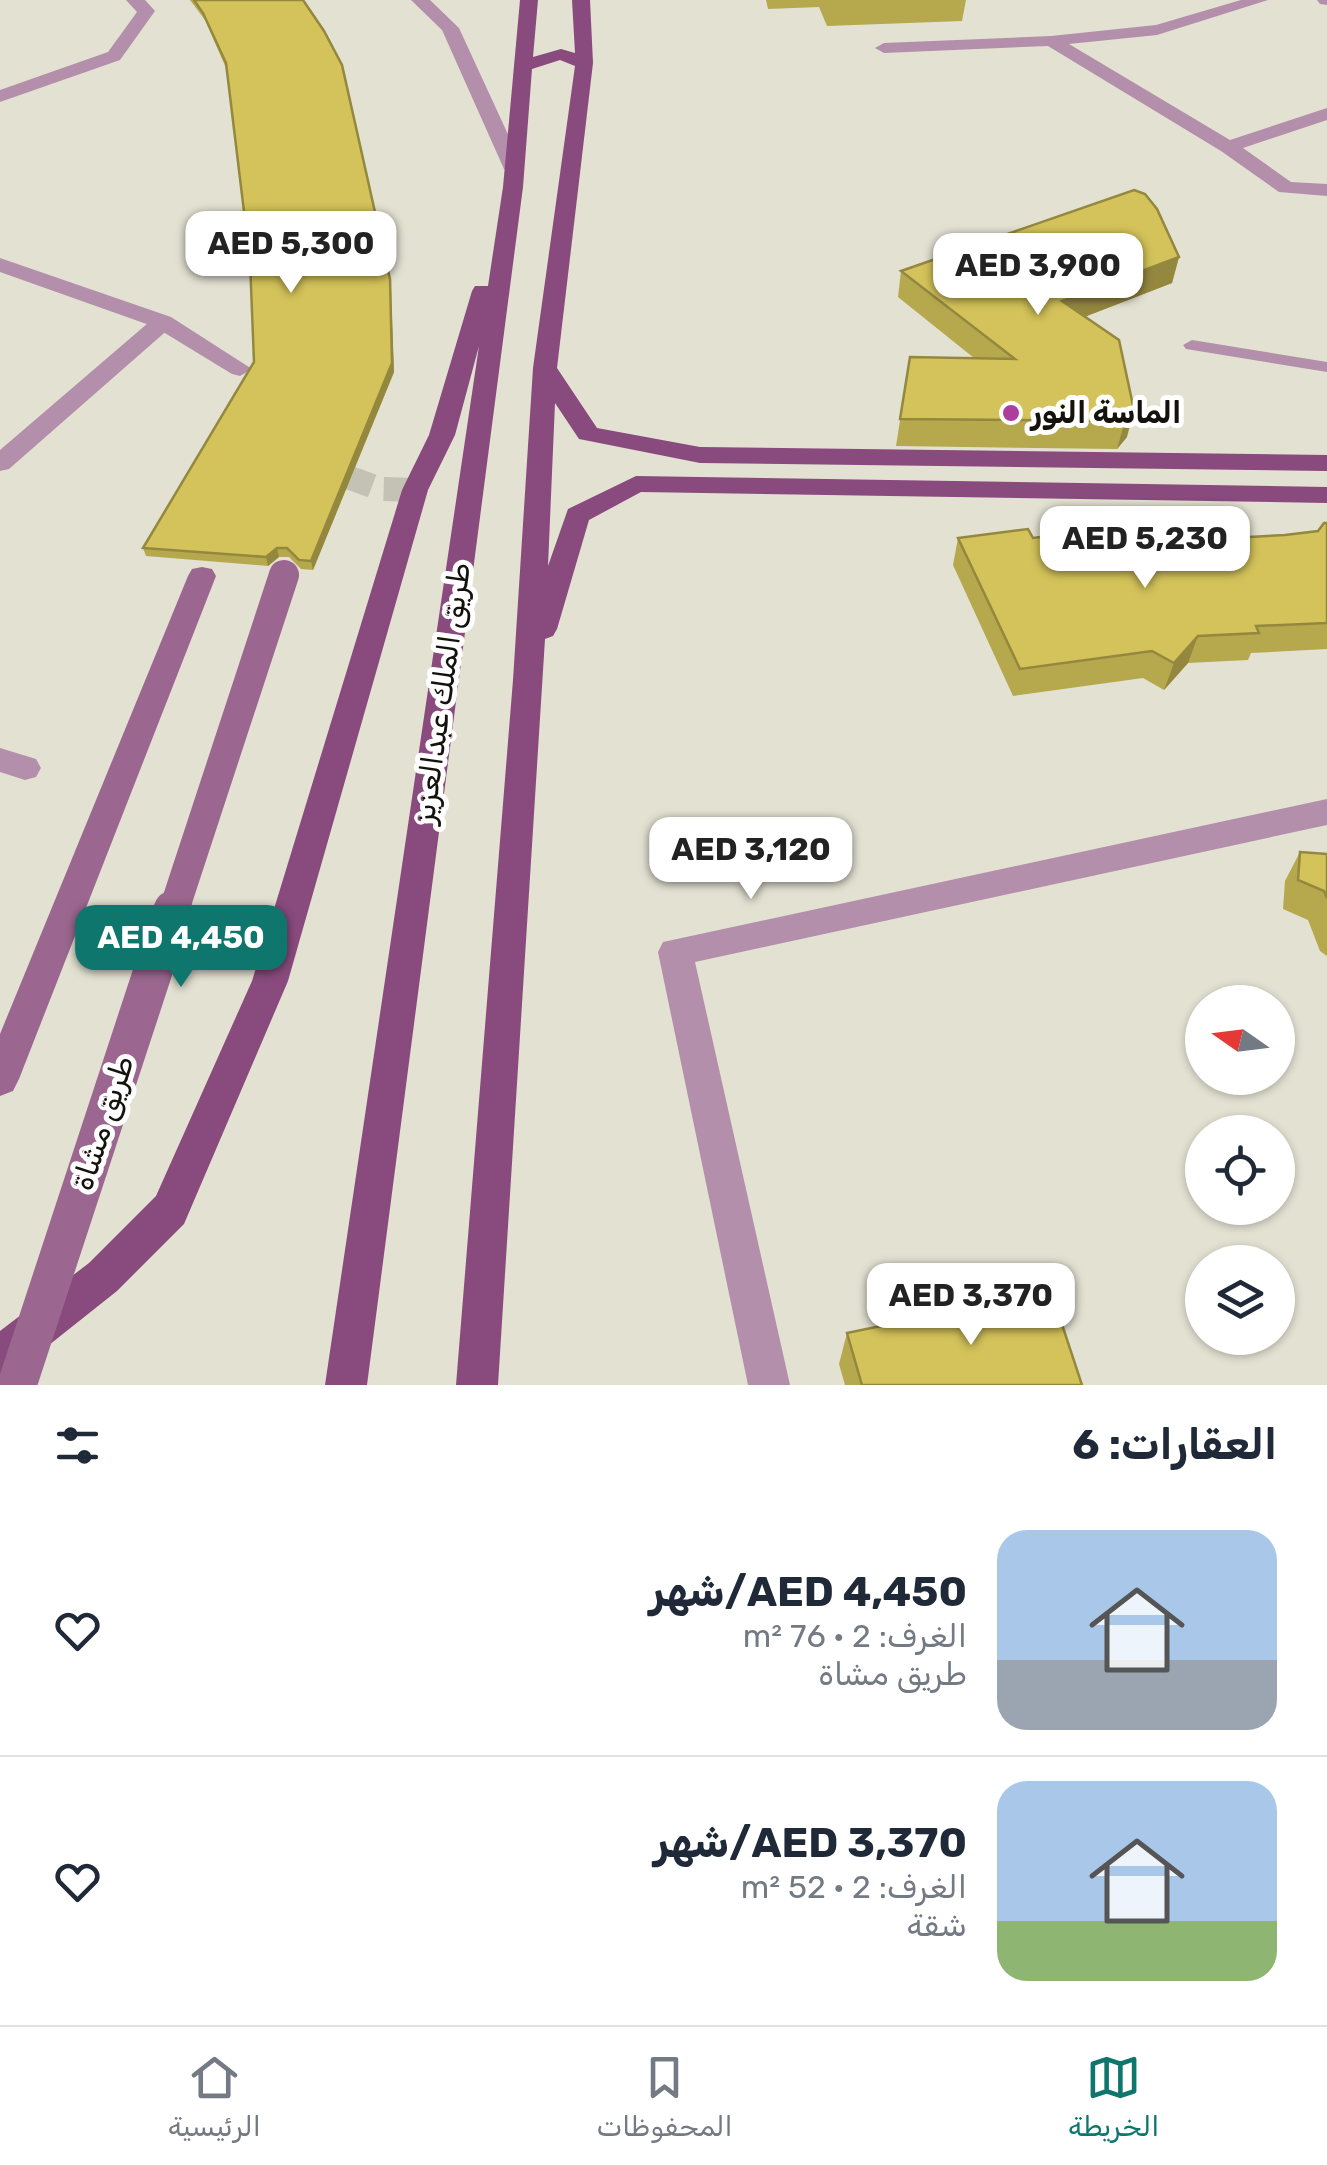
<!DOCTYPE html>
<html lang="ar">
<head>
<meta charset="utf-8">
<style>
	:root { --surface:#fff; --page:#f2f2f3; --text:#1f2937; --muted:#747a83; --line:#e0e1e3; --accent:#0f766e }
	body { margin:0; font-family:Rubik,"Noto Naskh Arabic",sans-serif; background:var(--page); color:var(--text); direction:rtl; height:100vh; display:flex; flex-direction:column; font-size:38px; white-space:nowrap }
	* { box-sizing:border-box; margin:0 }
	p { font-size:32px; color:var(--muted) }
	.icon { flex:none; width:55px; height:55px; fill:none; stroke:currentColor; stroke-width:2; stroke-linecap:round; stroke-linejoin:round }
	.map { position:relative; height:1385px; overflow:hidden; direction:ltr }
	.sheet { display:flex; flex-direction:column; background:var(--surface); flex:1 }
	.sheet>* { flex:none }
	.needle { width:65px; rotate:284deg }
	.buttons { position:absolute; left:1185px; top:985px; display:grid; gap:20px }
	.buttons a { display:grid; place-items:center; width:110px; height:110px; border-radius:50%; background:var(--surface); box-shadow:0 2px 8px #0004; font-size:50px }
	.price { position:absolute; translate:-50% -85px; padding:0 22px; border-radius:20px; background:#fff; color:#222; font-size:32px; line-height:65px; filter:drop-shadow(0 2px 5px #0008) }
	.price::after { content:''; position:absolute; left:50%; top:60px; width:30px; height:22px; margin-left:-15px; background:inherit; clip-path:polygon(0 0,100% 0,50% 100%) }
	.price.selected { background:var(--accent); color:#fff }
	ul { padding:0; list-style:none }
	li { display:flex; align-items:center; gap:30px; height:250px; padding:0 50px }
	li+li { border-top:2px solid var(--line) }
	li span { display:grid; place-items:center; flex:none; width:280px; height:200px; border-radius:30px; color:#555 }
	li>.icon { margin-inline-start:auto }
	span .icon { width:120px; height:120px; fill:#fffc; stroke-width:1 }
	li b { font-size:42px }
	h2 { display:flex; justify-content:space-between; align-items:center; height:120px; padding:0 50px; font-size:42px }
	.tab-bar { display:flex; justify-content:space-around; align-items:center; height:140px; border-top:2px solid var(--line); background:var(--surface); font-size:28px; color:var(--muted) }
	.tab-bar a { display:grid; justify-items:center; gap:5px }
	.tab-bar .selected { color:var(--accent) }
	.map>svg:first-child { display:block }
</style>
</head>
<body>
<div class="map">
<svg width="1327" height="1385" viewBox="0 0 1327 1385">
	<rect width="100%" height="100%" fill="#e3e1d2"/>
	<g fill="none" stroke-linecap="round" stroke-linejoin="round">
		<path stroke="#c4c2b4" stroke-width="24" stroke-dasharray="24 12" stroke-linecap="butt" d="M316,465L380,489L415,490"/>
		<path fill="#b38fab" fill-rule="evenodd" d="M1192,340L1327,362V372L1186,349L1183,345Z"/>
		<path fill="#b38fab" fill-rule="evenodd" d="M126,0H145L155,11L120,60L0,102V90L108,52L137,12Z
			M1241,0H1268L1157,35L1069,44L1230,140L1327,108V120L1243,148L1291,182L1327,184V196L1279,192L1221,151L1048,46L884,53L875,48L884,43L1051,36L1156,25Z
			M1317,0H1327V5L1320,4Z
			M163,315L175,322L171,327L9,469L0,471V450L155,317Z
			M0,748L36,759L41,768L36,777L25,780L0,772Z
			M1327,799V825L695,962L790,1385H748L658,952L663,942Z"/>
		<path fill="#b38fab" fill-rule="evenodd" d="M411,0H430L459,28L524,169L521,173L514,175L504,169L442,30Z
			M0,258L171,317L252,369L240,376L232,374L155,327L0,272Z"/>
		<path fill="#9b6790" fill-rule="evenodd" d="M202,567L212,569L216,576L19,1079L13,1091L0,1096V1034L188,576L192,569Z"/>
		<path fill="#894a7d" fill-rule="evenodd" d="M520,0H538L533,57L561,49L575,53L572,0H590L593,63L557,368L597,428L700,447L1327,455V471L700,463L579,439L555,403L548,566L568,509L636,476L1327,487V503L641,492L589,520L557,629L553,636L545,639L498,1385H456L513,680L533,368L575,66L560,60L532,69L523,187L367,1385H325L479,346L455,435L428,490L288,981L184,1224L117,1291L15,1372L0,1378V1331L89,1263L156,1196L252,981L402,490L429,435L472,291L475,286H488L503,187Z"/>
		<path stroke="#9b6790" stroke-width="30" d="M173,913L284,575"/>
		<path stroke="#9b6790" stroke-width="39" d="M17,1385L173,910"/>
	</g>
	<path fill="#b6a84d" d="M190,0H303L391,287L394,372L313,570L301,569L289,557H279L268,566L146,556L143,548L254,362L250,261L226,68L205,20Z
		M766,0H966L962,21L827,26L819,7L768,9Z
		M1179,257L1172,283L1084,317L1119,340L1127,437L1117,449L896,446L910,357L974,358L898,297L901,271Z
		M1327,523V649L1251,653L1248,660L1188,663L1164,690L1143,678L1013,696L953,565L958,538H1033L1062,547L1123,544L1125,535L1230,538L1285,535L1318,531Z
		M1300,852L1327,854V956L1320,951L1308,920L1283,909L1285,881Z
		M847,1333L1082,1385H845L839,1364Z"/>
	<path fill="#94883f" d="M1179,257L1172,283L1056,328L1062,301Z
		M390,279L394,372L313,570L311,561Z
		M1134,410L1127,437L1117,449L1125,421Z
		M277,548L279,557L268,566L266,557Z
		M1198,636L1188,663L1164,690L1174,663Z"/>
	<path fill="#d4c35a" stroke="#94883f" stroke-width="2.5" d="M194,0H303L324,31L342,65L390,279L392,363L311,561L299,560L287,548H277L266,557L143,548L254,362L250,261L226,63L203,13Z
		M1134,190L1145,194L1157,209L1179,257L1062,301L1119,340L1134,410L1125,421L900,419L910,357L1015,359L901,271Z
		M1324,523H1327V623L1256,626L1259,633L1198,636L1174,663L1152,651L1020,669L958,538L1028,529L1033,538L1056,535L1062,547L1129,543L1125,535L1227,531L1230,538L1285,535L1318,531Z
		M1300,852L1327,854V898L1324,891L1298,880Z
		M1051,1291L1082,1385H862L847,1333Z"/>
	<circle fill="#ad3e9c" stroke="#fff" stroke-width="4" cx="1011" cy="413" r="10"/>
	<g text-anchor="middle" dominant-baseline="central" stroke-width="10" stroke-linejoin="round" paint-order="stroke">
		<g font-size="30" font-weight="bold" fill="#13120d" stroke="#fff" text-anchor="start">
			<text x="1031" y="413">الماسة النور</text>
		</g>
		<g font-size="30" fill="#13120d" stroke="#fff">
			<text transform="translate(442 693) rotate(-82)">طريق الملك عبدالعزيز</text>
			<text transform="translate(103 1123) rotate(-72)">طريق مشاة</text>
		</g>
	</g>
</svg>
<div class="buttons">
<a><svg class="needle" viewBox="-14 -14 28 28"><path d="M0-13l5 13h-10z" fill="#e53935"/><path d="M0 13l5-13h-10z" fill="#747a83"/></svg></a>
<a><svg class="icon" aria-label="locate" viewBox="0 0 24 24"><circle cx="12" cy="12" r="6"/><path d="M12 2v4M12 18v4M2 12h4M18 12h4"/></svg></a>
<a><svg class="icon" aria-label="layers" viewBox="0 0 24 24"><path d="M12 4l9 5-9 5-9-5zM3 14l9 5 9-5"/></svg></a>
</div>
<b class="price" style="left:291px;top:296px">AED 5,300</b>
<b class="price" style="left:1038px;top:318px">AED 3,900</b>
<b class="price" style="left:1145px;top:591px">AED 5,230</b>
<b class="price" style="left:751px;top:902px">AED 3,120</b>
<b class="price selected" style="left:181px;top:990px">AED 4,450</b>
<b class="price" style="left:971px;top:1348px">AED 3,370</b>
</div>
<section class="sheet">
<h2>العقارات: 6<svg class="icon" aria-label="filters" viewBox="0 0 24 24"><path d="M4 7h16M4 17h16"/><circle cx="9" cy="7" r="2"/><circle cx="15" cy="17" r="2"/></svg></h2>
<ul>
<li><span style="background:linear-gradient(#a9c7e8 65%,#9aa5b1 0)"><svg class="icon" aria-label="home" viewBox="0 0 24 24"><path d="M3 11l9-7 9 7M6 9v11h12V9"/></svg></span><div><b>AED 4,450/شهر</b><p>الغرف: 2 · 76 m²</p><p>طريق مشاة</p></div><svg class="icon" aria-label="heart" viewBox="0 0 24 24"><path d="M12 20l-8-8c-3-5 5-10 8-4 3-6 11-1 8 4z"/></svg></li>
<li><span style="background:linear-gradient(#a9c7e8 70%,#8fb573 0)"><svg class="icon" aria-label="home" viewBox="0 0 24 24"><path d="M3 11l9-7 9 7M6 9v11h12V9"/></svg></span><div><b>AED 3,370/شهر</b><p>الغرف: 2 · 52 m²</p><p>شقة</p></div><svg class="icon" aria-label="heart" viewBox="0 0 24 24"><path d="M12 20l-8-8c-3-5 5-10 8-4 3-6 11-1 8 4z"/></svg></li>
</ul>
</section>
<nav class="tab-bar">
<a class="selected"><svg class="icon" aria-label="map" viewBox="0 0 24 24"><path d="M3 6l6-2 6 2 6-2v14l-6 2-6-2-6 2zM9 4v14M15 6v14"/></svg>الخريطة</a>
<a><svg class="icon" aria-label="saved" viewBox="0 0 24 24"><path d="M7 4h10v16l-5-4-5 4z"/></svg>المحفوظات</a>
<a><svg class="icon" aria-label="home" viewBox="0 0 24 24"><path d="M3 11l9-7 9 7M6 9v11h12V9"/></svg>الرئيسية</a>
</nav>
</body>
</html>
